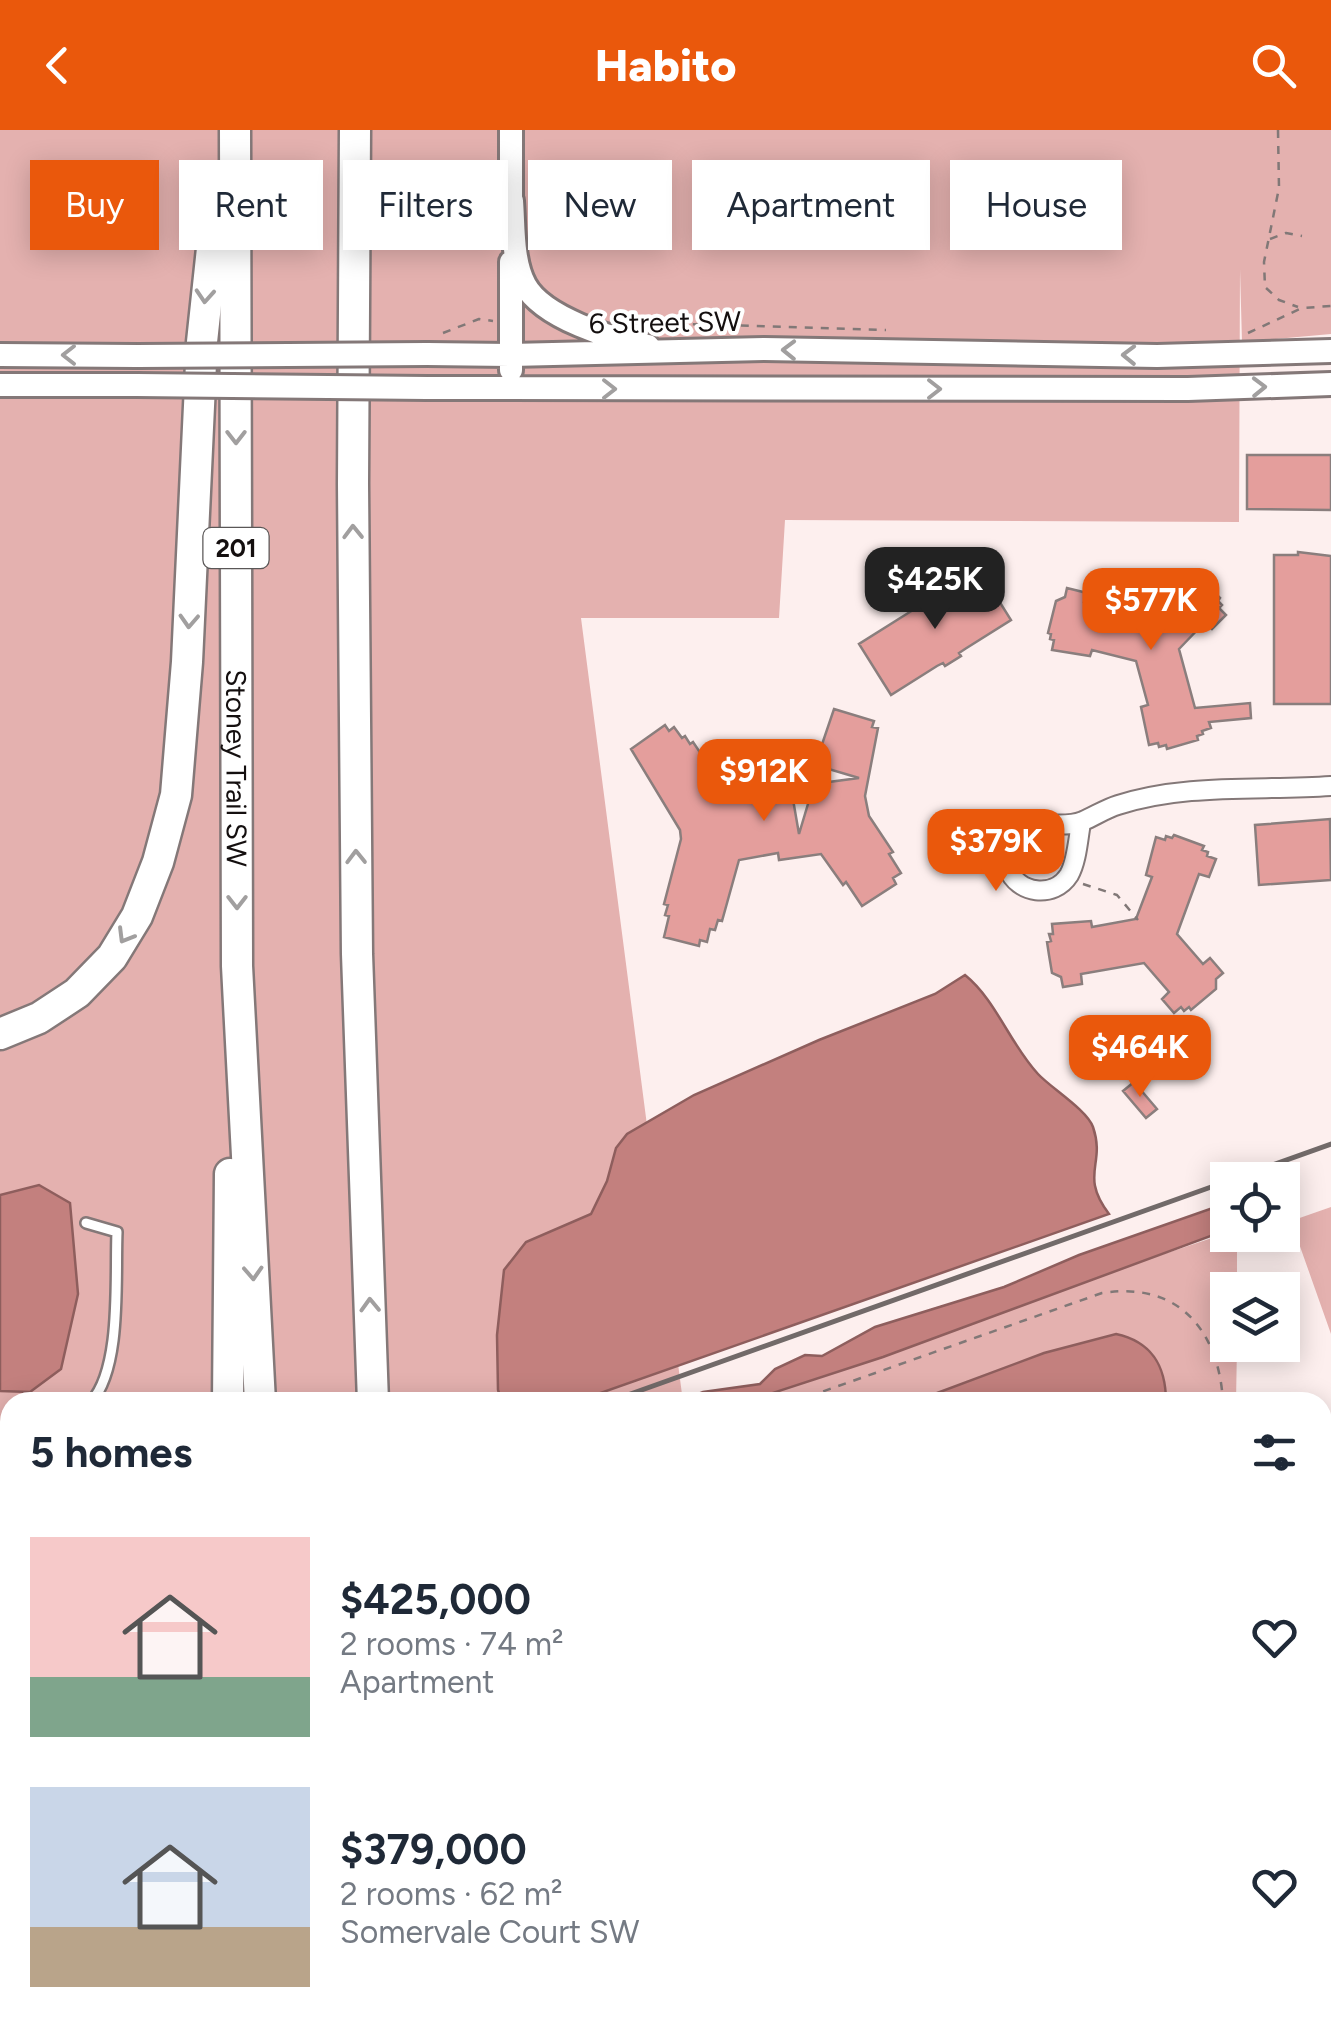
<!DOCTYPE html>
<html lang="en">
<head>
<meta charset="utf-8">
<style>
	:root { --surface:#fff; --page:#f2f2f3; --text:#1f2937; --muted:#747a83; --accent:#ea580c }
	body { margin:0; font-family:Figtree,sans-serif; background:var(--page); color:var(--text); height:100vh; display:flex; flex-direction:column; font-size:38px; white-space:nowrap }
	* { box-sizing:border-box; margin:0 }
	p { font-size:32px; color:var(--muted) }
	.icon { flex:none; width:55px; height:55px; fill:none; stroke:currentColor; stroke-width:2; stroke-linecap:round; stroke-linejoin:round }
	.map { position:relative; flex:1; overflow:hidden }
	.sheet { position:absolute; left:0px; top:1262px; width:1332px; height:642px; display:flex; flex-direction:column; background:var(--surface); border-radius:30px 30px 0 0; box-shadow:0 5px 25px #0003 }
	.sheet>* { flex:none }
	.top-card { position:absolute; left:30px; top:30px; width:1272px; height:90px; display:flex; gap:20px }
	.buttons { position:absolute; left:1210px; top:1032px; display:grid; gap:20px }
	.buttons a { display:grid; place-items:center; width:90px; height:90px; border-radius:0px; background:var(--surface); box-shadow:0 5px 25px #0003; font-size:50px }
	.price { position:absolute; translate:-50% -85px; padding:0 22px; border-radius:20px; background:var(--accent); color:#fff; font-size:32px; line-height:65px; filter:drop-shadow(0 2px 5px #0008) }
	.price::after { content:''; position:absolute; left:50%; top:60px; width:30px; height:22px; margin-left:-15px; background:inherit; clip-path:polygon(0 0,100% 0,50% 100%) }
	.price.on { background:#222; color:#fff }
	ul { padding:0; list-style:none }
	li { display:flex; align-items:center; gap:30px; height:250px; padding:0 30px }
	li span { display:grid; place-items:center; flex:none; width:280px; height:200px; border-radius:0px; color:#555 }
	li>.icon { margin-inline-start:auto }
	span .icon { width:120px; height:120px; fill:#fffc; stroke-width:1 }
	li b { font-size:42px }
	h2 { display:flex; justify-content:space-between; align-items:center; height:120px; padding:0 30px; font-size:42px }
	.chip { padding:0 35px; border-radius:0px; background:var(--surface); box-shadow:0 5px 25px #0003; font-size:35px; line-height:90px }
	.chip.on { background:var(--accent); color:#fff }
	header { display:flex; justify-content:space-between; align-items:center; height:130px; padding:0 30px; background:var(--accent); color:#fff; font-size:45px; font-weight:800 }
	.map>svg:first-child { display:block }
</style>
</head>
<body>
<header><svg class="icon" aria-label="back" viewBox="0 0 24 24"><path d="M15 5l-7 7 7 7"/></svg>Habito<svg class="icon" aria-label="search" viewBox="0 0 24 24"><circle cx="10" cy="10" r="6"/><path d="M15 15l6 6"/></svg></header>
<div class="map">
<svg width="1331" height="1903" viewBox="0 0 1331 1903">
	<rect width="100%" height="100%" fill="#fdefee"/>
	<path fill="#e4b1af" d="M0,0H1331V204L1242,212L1240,139L1239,392L785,390L779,488H581L683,1272H10V1514L0,1518Z
		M1331,1077V1204L1291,1091Z
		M1227,1103L1237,1105V1160H1228V1215H1237L1236,1272H750L1044,1164Z
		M127,1895H1236V1903H127Z"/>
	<path fill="#c3807e" stroke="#8e5e5d" stroke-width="2.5" d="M965,845C996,870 1010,914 1038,944C1051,958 1087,980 1093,997C1106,1035 1079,1044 1109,1084L575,1272H502L498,1260L497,1205L504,1140L526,1112L591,1084L607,1051L616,1018L627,1004L694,965L819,910L935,864Z
		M39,1055L70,1073L78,1164L61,1239L30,1262L0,1261V1065Z
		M1227,1073V1100L883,1227L745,1272H679L703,1262L760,1254L775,1239L805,1225L822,1226L875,1197L1004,1157L1079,1125Z
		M1116,1204C1153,1212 1166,1237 1166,1272H913L1044,1223Z
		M10,1531V1895H125V1903H0V1534Z
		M762,1895H1037L1034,1903H768Z"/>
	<path fill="#e49e9c" stroke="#8a7e7d" stroke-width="2.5" d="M1247,325H1331V380L1247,379Z
		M1298,422L1331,426V574H1274V425H1298Z
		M979,439L1011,490L965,519L959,523L961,526L945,536L943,533L937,536L891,565L859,514L913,480L910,476L923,468L931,464L933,468Z
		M1180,440L1187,447L1190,444L1194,448L1197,445L1220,468L1218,471L1222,475L1219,478L1226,485L1212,499L1205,492L1179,519L1195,578L1250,573L1251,588L1209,592L1211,598L1202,601L1203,604L1197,606L1198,610L1167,619L1166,615L1159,617L1158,613L1149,615L1141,577L1148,575L1136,531L1092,520L1090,526L1052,520L1054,510L1050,509L1051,504L1048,503L1056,471L1065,467L1067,458L1087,463L1084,472L1147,488L1173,461L1166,454Z
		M834,579L874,591L872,597L878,598L865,666L869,686L893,722L889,724L901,743L893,748L896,754L862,776L846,752L843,755L821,724L779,730L778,723L739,730L722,791L718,790L715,800L710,799L707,812L700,810L699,816L664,807L669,786L665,785L668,775L664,774L681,709L680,700L631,619L665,595L669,601L674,597L682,608L685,606L690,614L693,612L730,667L791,658L799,704L814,654L859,648L815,635Z
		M1330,689L1331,750L1259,755L1255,695Z
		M1174,705L1204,716L1202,720L1208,722L1207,726L1216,729L1209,747L1199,744L1177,804L1203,834L1210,828L1223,843L1216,849V859L1191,880L1189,877L1184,881L1181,877L1174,883L1162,869L1169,862L1144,833L1081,844L1082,854L1063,857L1061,847L1052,843L1049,825L1047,812L1051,811L1049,804H1053L1052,794L1091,791L1092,797L1136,789L1152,747L1146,745L1156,707L1165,710L1166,706L1172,708Z
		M1134,952L1157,979L1146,988L1123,961Z"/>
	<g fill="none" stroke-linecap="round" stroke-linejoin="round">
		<defs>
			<path id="lane" d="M86,1093L117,1102C115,1148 122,1238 91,1272
				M0,1301L10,1302
				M1322,1648L1331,1644
				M1311,1895L1314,1903"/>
			<path id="street" d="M1081,693C1078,709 1077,731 1069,745C1054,769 1017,764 1008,738C1006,730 1006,722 1009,715C1022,681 1059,702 1083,691C1095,686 1105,679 1118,675C1186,653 1260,661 1331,656
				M0,1372H10"/>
			<path id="secondary" d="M511,0V85
				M512,71C514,97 512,131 525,155C543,188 612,209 648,216
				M427,224L511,225L764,219L1157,226L1331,221
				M0,225L137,226
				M511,240V132
				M0,255H137
				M427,258L1188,259L1331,254"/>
			<g id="highway">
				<path id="s1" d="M235,0L237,836L260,1272"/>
				<path d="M355,0L353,354L357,824L373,1272"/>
				<path d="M0,904L39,888L77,863L112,827L137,786L158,732L176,665L187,532L202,212L219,53"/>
				<path d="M228,1272L230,1044"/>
				<path d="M277,1895V1903"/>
				<path d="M388,1895V1903"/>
				<path d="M414,1895L415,1903"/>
				<path d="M227,1903V1895"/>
			</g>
		</defs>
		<use href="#lane" stroke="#847878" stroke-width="14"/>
		<use href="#street" stroke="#847878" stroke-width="22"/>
		<use href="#secondary" stroke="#847878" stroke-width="28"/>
		<use href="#highway" stroke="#847878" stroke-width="35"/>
		<path stroke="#817877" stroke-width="2.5" stroke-dasharray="8 8" stroke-linecap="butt" d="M1278,0L1279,58L1264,132L1265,157L1279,170L1298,177
			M1270,109L1286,103L1302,106
			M629,190L655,193L886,200
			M443,203L479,189L493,191
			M1248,203L1302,178L1331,176
			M1083,754L1117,765L1138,790
			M793,1272L1102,1163C1178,1151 1219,1200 1223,1272
			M1322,1288L1331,1285
			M704,1895L705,1903
			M1053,1903L1056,1895"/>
		<use href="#lane" stroke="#fff" stroke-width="9"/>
		<use href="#street" stroke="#fff" stroke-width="18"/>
		<use href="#secondary" stroke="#fff" stroke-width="22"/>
		<use href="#highway" stroke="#fff" stroke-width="30"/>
		<path stroke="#726a69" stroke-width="5" d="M1231,1050L1331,1014
			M608,1272L1228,1051
			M0,1490L10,1486"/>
		<defs>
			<path id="secondary-bridge" d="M137,226L427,224
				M137,255L427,258"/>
		</defs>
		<use href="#secondary-bridge" stroke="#847878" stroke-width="28" stroke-linecap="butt"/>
		<use href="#secondary-bridge" stroke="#fff" stroke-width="22"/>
	</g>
	<defs><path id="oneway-chevron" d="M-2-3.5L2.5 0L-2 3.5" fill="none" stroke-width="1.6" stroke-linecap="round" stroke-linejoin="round" transform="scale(2.5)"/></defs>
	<g stroke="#a19f9f">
		<use href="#oneway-chevron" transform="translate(205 166) rotate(94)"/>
		<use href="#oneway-chevron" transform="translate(789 220) rotate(-179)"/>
		<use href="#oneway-chevron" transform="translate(69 225) rotate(-180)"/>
		<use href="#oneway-chevron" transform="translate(1129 225) rotate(-179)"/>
		<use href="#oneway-chevron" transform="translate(1259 257) rotate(-1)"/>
		<use href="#oneway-chevron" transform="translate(609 259)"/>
		<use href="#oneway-chevron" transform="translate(934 259)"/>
		<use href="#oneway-chevron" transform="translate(236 307) rotate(90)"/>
		<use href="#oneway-chevron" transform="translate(353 402) rotate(-91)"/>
		<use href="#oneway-chevron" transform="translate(189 491) rotate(93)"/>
		<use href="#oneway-chevron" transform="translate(356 727) rotate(-91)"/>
		<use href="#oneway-chevron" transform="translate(237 772) rotate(90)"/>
		<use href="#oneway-chevron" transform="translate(125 806) rotate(121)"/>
		<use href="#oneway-chevron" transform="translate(253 1143) rotate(87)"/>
		<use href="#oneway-chevron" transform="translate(370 1175) rotate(-92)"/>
	</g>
	<g text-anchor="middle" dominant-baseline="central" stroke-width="8" stroke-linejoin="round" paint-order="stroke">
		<rect fill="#fff" stroke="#5a5757" stroke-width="2.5" x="203.5" y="398" width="65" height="40" rx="8"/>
		<g font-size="25" font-weight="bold" fill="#140f0f">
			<text x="236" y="418">201</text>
		</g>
		<g font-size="28" fill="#140f0f" stroke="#fff">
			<text transform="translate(665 192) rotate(-1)">6 Street SW</text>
			<text stroke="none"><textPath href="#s1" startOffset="638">Stoney Trail SW</textPath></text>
		</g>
	</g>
</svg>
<div class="buttons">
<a><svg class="icon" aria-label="locate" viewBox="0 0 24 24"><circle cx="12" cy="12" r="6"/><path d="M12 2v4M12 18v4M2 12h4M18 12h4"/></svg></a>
<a><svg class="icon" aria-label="layers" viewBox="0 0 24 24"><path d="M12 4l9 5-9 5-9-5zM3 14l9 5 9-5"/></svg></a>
</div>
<b class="price on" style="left:935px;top:502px">$425K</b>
<b class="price" style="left:1151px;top:523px">$577K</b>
<b class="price" style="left:764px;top:694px">$912K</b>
<b class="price" style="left:996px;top:764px">$379K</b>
<b class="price" style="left:1140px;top:970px">$464K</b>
<div class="top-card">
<a class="chip on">Buy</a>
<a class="chip">Rent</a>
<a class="chip">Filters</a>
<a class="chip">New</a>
<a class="chip">Apartment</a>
<a class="chip">House</a>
</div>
<section class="sheet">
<h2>5 homes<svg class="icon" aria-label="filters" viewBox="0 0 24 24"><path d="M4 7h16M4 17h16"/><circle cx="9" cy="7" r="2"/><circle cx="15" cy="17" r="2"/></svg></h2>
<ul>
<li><span style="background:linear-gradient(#f6c9c9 70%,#7fa58c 0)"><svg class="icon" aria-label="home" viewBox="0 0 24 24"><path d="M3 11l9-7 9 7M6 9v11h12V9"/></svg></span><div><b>$425,000</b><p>2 rooms · 74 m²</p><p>Apartment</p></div><svg class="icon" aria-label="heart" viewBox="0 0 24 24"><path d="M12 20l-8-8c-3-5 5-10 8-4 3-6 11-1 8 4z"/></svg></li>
<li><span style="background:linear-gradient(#c9d6e8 70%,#b9a48a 0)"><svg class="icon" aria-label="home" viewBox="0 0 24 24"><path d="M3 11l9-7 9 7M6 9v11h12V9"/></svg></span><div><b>$379,000</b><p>2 rooms · 62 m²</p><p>Somervale Court SW</p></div><svg class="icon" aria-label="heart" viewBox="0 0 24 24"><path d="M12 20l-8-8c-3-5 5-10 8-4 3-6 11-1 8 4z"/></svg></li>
</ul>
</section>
</div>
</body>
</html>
